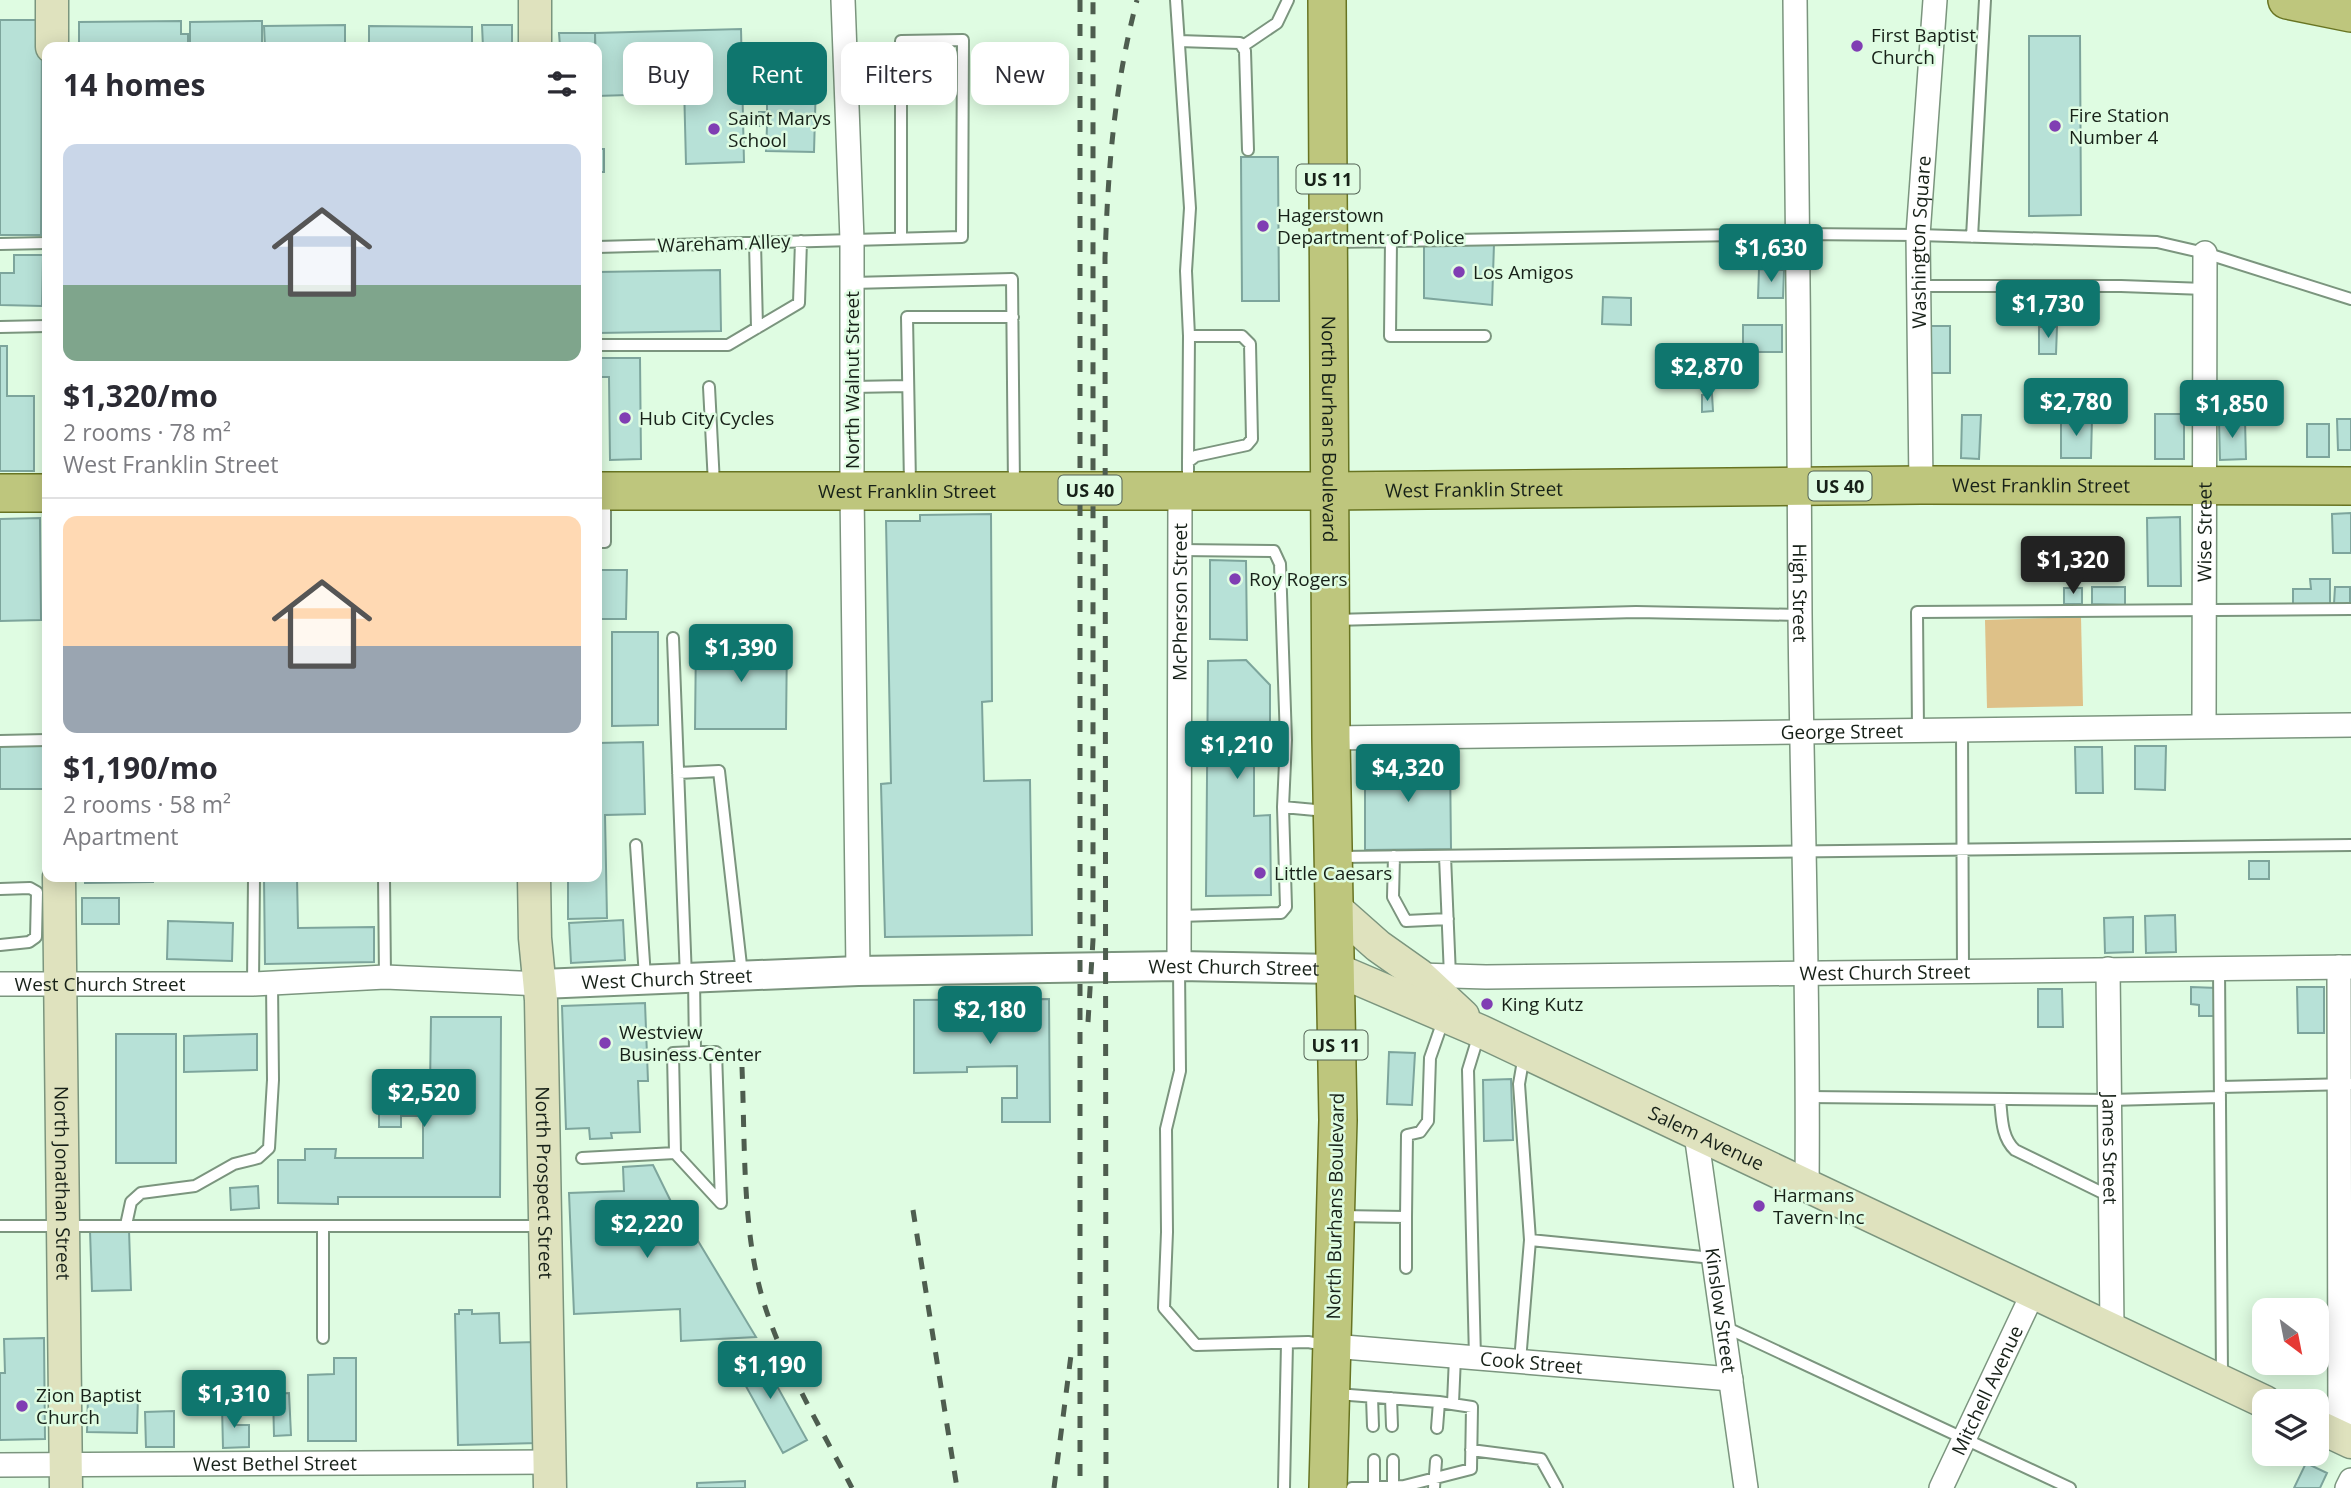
<!DOCTYPE html>
<html lang="en">
<head>
<meta charset="utf-8">
<style>
	:root { --surface:#fff; --page:#f7f7f7; --text:#2b2b33; --muted:#7c7c81; --line:#e1e1e2; --accent:#0f766e }
	body { margin:0; font-family:"Open Sans",sans-serif; background:var(--page); color:var(--text); height:100vh; display:flex; flex-direction:column; font-size:26px; white-space:nowrap }
	* { box-sizing:border-box; margin:0 }
	p { font-size:23px; color:var(--muted) }
	.icon { flex:none; width:38px; height:38px; fill:none; stroke:currentColor; stroke-width:2; stroke-linecap:round; stroke-linejoin:round }
	.map { position:relative; flex:1; overflow:hidden }
	.sheet { position:absolute; left:42px; top:42px; width:560px; height:840px; display:flex; flex-direction:column; background:var(--surface); border-radius:14px; box-shadow:0 4px 18px #0003 }
	.sheet>* { flex:none }
	.top-card { position:absolute; left:623px; top:42px; width:665px; height:63px; display:flex; gap:14px }
	.needle { width:46px; rotate:148deg }
	.controls { position:absolute; left:2252px; top:1298px; display:grid; gap:14px }
	.controls a { display:grid; place-items:center; width:77px; height:77px; border-radius:14px; background:var(--surface); box-shadow:0 4px 18px #0003; font-size:35px }
	.price { position:absolute; translate:-50% -60px; padding:0 16px; border-radius:7px; background:var(--accent); color:#fff; font-size:23px; line-height:46px; filter:drop-shadow(0 2px 4px #0008) }
	.price::after { content:''; position:absolute; left:50%; top:42px; width:21px; height:16px; margin-left:-10px; background:inherit; clip-path:polygon(0 0,100% 0,50% 100%) }
	.price.selected { background:#222; color:#fff }
	ul { padding:0; list-style:none }
	li { display:grid; align-content:center; gap:14px; height:371px; padding:0 21px }
	li+li { border-top:2px solid var(--line) }
	li span { display:grid; place-items:center; height:217px; border-radius:14px; color:#555 }
	li>.icon { margin-inline-start:auto }
	span .icon { width:126px; height:126px; fill:#fffc; stroke-width:1 }
	li b { font-size:30px }
	h2 { display:flex; justify-content:space-between; align-items:center; height:84px; padding:0 21px; font-size:30px }
	.pill { padding:0 24px; border-radius:14px; background:var(--surface); box-shadow:0 4px 18px #0003; font-size:24px; line-height:63px }
	.pill.selected { background:var(--accent); color:#fff }
	.map>svg:first-child { display:block }
</style>
</head>
<body>
<div class="map">
<svg width="2351" height="1488" viewBox="0 0 2351 1488">
	<rect width="100%" height="100%" fill="#dffce2"/>
	<path fill="#dec188" d="M2081,617L2083,706L1987,708L1985,620Z"/>
	<path fill="#b7e1d7" stroke="#7da59c" stroke-width="2" d="M0,20H42L41,235H0Z
		M181,21V34H188V47H79V22Z
		M262,21V47H190V22Z
		M345,25V47H265L264,26Z
		M482,25H512V47H483Z
		M369,26L472,27V47H369Z
		M741,29L744,162L686,164L684,84L658,85L659,94L597,96L595,33Z
		M559,33H595V47H560Z
		M2029,36H2080L2081,215L2029,216Z
		M769,44L817,46L814,152L766,151L767,126H759V112H767V102H760V79H768Z
		M597,143V149H604V172H597V222Z
		M1241,157H1278L1279,301H1242Z
		M1494,244L1492,305L1424,298V245Z
		M1783,244V267L1741,268L1740,245Z
		M14,255H43L42,306L0,305V273H14Z
		M1759,269L1784,270L1783,298H1758Z
		M720,270L721,331L597,333V272Z
		M1603,297L1631,298V325L1602,324Z
		M1743,325H1782V352H1743Z
		M1922,326H1950V373H1922Z
		M2039,327H2057L2056,354H2039Z
		M0,346H7V396H34V471H0Z
		M597,358H640L641,459L610,460L609,377H597Z
		M1712,394L1713,411L1702,412V395Z
		M2155,414H2184V459H2155Z
		M1962,415H1981L1979,459L1961,458Z
		M2061,418H2092L2091,458H2061Z
		M2337,419H2351V450H2338Z
		M2245,420L2246,459L2220,460L2219,421Z
		M2307,424H2329V457H2307Z
		M2351,513V553H2333L2332,514Z
		M991,514L992,701L982,702L984,781L1030,780L1032,935L885,937L881,784L891,783L886,521H920V515Z
		M2180,517L2181,586H2148L2147,518Z
		M40,518L41,620L0,621V519Z
		M1210,560L1246,561L1247,640L1210,639Z
		M597,570H627L626,619H597Z
		M2310,579H2330V607H2293V589H2311Z
		M2092,587H2125V605L2092,604Z
		M2335,587H2350V605L2334,604Z
		M2064,588H2082V604H2064Z
		M612,632H658V725L612,726Z
		M696,638H787L786,729H695Z
		M1246,660L1270,685V758L1254,759V816L1270,815L1271,895L1206,896L1208,661Z
		M643,742L645,814L605,815L607,918L568,919V877H597V743Z
		M0,744H46V789H0Z
		M2135,746H2166L2165,790L2135,789Z
		M2075,747H2102L2103,793H2076Z
		M1450,758L1451,849L1365,850V759Z
		M2249,861H2269V879H2249Z
		M85,877H153V882L85,883Z
		M264,877H297L298,928L374,927V962L265,964Z
		M395,877H521V879H395Z
		M82,898H119V924H82Z
		M2175,915L2176,952L2146,953L2145,916Z
		M2133,917V952L2105,953L2104,918Z
		M623,920L625,960L571,963L569,923Z
		M168,921L233,923L232,961L167,959Z
		M2191,987L2217,988L2216,1016H2199V1005L2191,1004Z
		M2297,987H2324V1033H2298Z
		M2038,989H2062L2063,1027H2038Z
		M1049,999L1050,1122H1002V1098H1017V1066L967,1067V1072L914,1073V1000Z
		M645,1003L648,1081H638L640,1132L611,1133L612,1138L590,1139L589,1128L566,1129L562,1006Z
		M431,1017H501L500,1197H338V1204L278,1203V1160H305V1149H336L335,1158H423V1116H401V1127H379V1087H430Z
		M116,1034H176V1163H116Z
		M257,1034V1070L184,1072V1036Z
		M1389,1052L1415,1053L1412,1105L1387,1104Z
		M1511,1079L1513,1140L1484,1141L1483,1080Z
		M653,1165L683,1226H689L756,1337L681,1341L680,1309L574,1314L569,1193L624,1191L623,1167Z
		M258,1186L259,1208L231,1210L230,1188Z
		M129,1230L131,1290L92,1291L90,1231Z
		M459,1310H472V1314L499,1313L500,1343L536,1342L538,1443L458,1445L455,1314H459Z
		M44,1338L45,1439L0,1440V1373H5L4,1339Z
		M757,1350L807,1440L783,1453L733,1363Z
		M334,1358H356V1441H308V1375L334,1374Z
		M289,1393L291,1435L274,1436L273,1394Z
		M88,1394L138,1395L137,1433L87,1432Z
		M222,1406H236V1425H249V1447L223,1448Z
		M174,1411V1447H146L145,1412Z
		M2306,1463L2327,1473L2320,1488H2294Z
		M745,1481V1488H697V1483Z"/>
	<g fill="none" stroke-linecap="round" stroke-linejoin="round">
		<defs>
			<path id="service" d="M1176,0L1190,208L1186,271L1189,336
				M1179,41L1240,43L1245,51L1248,150
				M1243,46L1277,23L1288,0
				M1972,237L1985,0
				M1391,241L1390,336H1485
				M755,242L757,328
				M1335,242L1799,234L1918,235L2157,242L2205,253L2351,299
				M0,244L47,243
				M597,247L962,237L963,40L901,41V238
				M852,283L1012,279L1014,487
				M1918,286H2121L2205,289
				M0,327L47,326
				M597,345H728L799,303L801,241
				M709,387L714,484
				M852,387L908,386
				M1188,462L1189,336H1242L1250,344L1252,439L1247,445L1196,456L1188,462V487
				M910,484L907,317H1013
				M597,542H605V497
				M1334,620L1636,612L1800,615
				M673,638L686,978
				M1962,730L1963,970
				M1918,731L1917,612L2351,609
				M0,741L47,740
				M678,773L719,771L742,974
				M1283,807L1326,811
				M636,845L645,977
				M1394,856L1393,897L1406,921L1448,919
				M1445,856L1450,976
				M1340,857C1677,852 2014,847 2351,845
				M384,877L385,977
				M0,889L30,888L37,892L36,937L29,942L0,945
				M1179,916L1281,913L1286,907L1283,807L1286,740L1280,564L1274,551L1180,550
				M2219,968L2222,1375
				M1179,969L1180,1071L1166,1129L1167,1232L1164,1308L1196,1345L1308,1342L1325,1345
				M694,978L695,1052
				M253,984L254,877
				M695,1052H716L721,1203L675,1153L673,1053Z
				M1524,1055L1519,1084L1530,1240
				M2220,1087L2351,1084
				M1808,1097L2111,1100L2220,1097
				M2000,1099C2002,1117 2001,1137 2015,1150L2111,1197
				M582,1158L675,1153
				M1339,1216L1406,1217L1407,1135L1420,1132L1428,1121L1430,1058L1444,1018
				M126,1225L131,1202L141,1193L195,1186L234,1164L258,1158L269,1148L273,1080L272,983
				M0,1226H543
				M1406,1268V1217
				M1723,1326L2070,1488
				M323,1338V1226
				M1475,1358L1468,1070L1479,1034
				M1520,1361L1530,1240L1713,1258
				M1337,1394L1439,1402L1472,1407L1471,1469L1404,1486L1352,1488
				M1372,1397L1373,1426
				M1391,1398L1392,1426
				M1453,1403L1455,1357
				M1437,1428L1439,1402
				M1471,1450L1541,1459L1557,1488
				M1374,1460V1487
				M1393,1460V1486
				M1284,1488L1287,1343
				M1434,1488L1436,1461"/>
			<g id="minor">
				<path d="M843,0L852,240V491L858,971"/>
				<path id="s1" d="M1795,0C1798,205 1799,409 1800,614C1802,804 1809,995 1807,1186"/>
				<path id="s2" d="M1921,485L1918,235L1935,0"/>
				<path id="s3" d="M2204,726L2205,253"/>
				<path id="s4" d="M1331,738L2351,725"/>
				<path id="s5" d="M1179,966L1180,490"/>
				<path d="M2339,967L2340,1436"/>
				<path id="s6" d="M2108,969L2112,1328"/>
				<path id="s7" d="M1419,975L1486,977L2351,967"/>
				<path id="s8" d="M0,984H253L385,977L541,984"/>
				<path id="s9" d="M1696,1134L1746,1488"/>
				<path id="s10" d="M1332,1346L1731,1379"/>
				<path id="s11" d="M0,1465L549,1462"/>
				<path id="s12" d="M1941,1488L2033,1293"/>
				<path d="M2347,1488L2351,1480"/>
			</g>
			<g id="tertiary">
				<path id="s13" d="M541,984L858,971L1179,966L1335,969"/>
			</g>
			<g id="secondary">
				<path d="M52,0V47"/>
				<path d="M535,0V47"/>
				<path id="s14" d="M59,877L66,1488"/>
				<path id="s15" d="M534,877L535,938L541,1000L550,1488"/>
				<path d="M1334,907L1378,946L1419,975L1463,1016"/>
				<path id="s16" d="M1335,969L1480,1031L2265,1402"/>
				<path d="M2317,1426L2351,1442"/>
			</g>
			<g id="primary">
				<path id="s17" d="M1327,0L1331,738L1338,1120L1328,1488"/>
				<path d="M2287,0L2351,13"/>
				<path id="s18" d="M597,491H1329L1921,485L2351,486"/>
				<path d="M0,493H47"/>
			</g>
		</defs>
		<use href="#service" stroke="#7b957e" stroke-width="14"/>
		<use href="#minor" stroke="#7b957e" stroke-width="26"/>
		<use href="#tertiary" stroke="#7b957e" stroke-width="32"/>
		<use href="#secondary" stroke="#7b957e" stroke-width="35"/>
		<use href="#primary" stroke="#687422" stroke-width="40"/>
		<use href="#service" stroke="#fff" stroke-width="10"/>
		<use href="#minor" stroke="#fff" stroke-width="23"/>
		<use href="#tertiary" stroke="#fff" stroke-width="28"/>
		<use href="#secondary" stroke="#dfe2be" stroke-width="32"/>
		<use href="#primary" stroke="#bec67d" stroke-width="37"/>
		<path stroke="#4e5d4f" stroke-width="5" stroke-dasharray="12 12" stroke-linecap="butt" d="M1080,0V1488
			M1088,1022L1093,940V0
			M742,1067C745,1140 742,1231 763,1300C783,1366 821,1428 852,1488
			M913,1210L957,1488
			M1054,1488L1071,1355
			M1106,1488L1105,258C1108,169 1114,87 1137,0"/>
	</g>
	<g fill="#803eb3" stroke="#dffce2" stroke-width="2.5">
		<circle cx="1857" cy="46" r="7"/>
		<circle cx="2055" cy="126" r="7"/>
		<circle cx="714" cy="129" r="7"/>
		<circle cx="1263" cy="226" r="7"/>
		<circle cx="1459" cy="272" r="7"/>
		<circle cx="625" cy="418" r="7"/>
		<circle cx="1235" cy="579" r="7"/>
		<circle cx="1260" cy="873" r="7"/>
		<circle cx="1487" cy="1004" r="7"/>
		<circle cx="605" cy="1043" r="7"/>
		<circle cx="1759" cy="1206" r="7"/>
		<circle cx="22" cy="1406" r="7"/>
	</g>
	<g text-anchor="middle" dominant-baseline="central" stroke-width="5" stroke-linejoin="round" paint-order="stroke">
		<g fill="#dffce2" stroke="#536355" stroke-width="2">
			<rect x="1296.5" y="164.5" width="63" height="29" rx="5"/>
			<rect x="1808.5" y="471.5" width="63" height="29" rx="5"/>
			<rect x="1058.5" y="475.5" width="63" height="29" rx="5"/>
			<rect x="1304.5" y="1030.5" width="63" height="29" rx="5"/>
		</g>
		<g font-size="18" font-weight="bold" fill="#172118">
			<text x="1328" y="179">US 11</text>
			<text x="1840" y="486">US 40</text>
			<text x="1090" y="490">US 40</text>
			<text x="1336" y="1045">US 11</text>
		</g>
		<g font-size="19" fill="#172118" stroke="#dffce2" text-anchor="start">
			<text x="1871" y="35">First Baptist<tspan x="1871" dy="22">Church</tspan></text>
			<text x="2069" y="115">Fire Station<tspan x="2069" dy="22">Number 4</tspan></text>
			<text x="728" y="118">Saint Marys<tspan x="728" dy="22">School</tspan></text>
			<text x="1277" y="215">Hagerstown<tspan x="1277" dy="22">Department of Police</tspan></text>
			<text x="1473" y="272">Los Amigos</text>
			<text x="639" y="418">Hub City Cycles</text>
			<text x="1249" y="579">Roy Rogers</text>
			<text x="1274" y="873">Little Caesars</text>
			<text x="1501" y="1004">King Kutz</text>
			<text x="619" y="1032">Westview<tspan x="619" dy="22">Business Center</tspan></text>
			<text x="1773" y="1195">Harmans<tspan x="1773" dy="22">Tavern Inc</tspan></text>
			<text x="36" y="1395">Zion Baptist<tspan x="36" dy="22">Church</tspan></text>
		</g>
		<g font-size="19" fill="#172118" stroke="#dffce2">
			<text stroke="none"><textPath href="#s2" startOffset="243">Washington Square</textPath></text>
			<text transform="translate(724 243) rotate(-2)">Wareham Alley</text>
			<text transform="translate(852 380) rotate(-90)">North Walnut Street</text>
			<text stroke="none"><textPath href="#s17" startOffset="429">North Burhans Boulevard</textPath></text>
			<text stroke="none"><textPath href="#s18" startOffset="1444">West Franklin Street</textPath></text>
			<text stroke="none"><textPath href="#s18" startOffset="877">West Franklin Street</textPath></text>
			<text stroke="none"><textPath href="#s18" startOffset="310">West Franklin Street</textPath></text>
			<text stroke="none"><textPath href="#s3" startOffset="194">Wise Street</textPath></text>
			<text stroke="none"><textPath href="#s1" startOffset="593">High Street</textPath></text>
			<text stroke="none"><textPath href="#s5" startOffset="364">McPherson Street</textPath></text>
			<text stroke="none"><textPath href="#s4" startOffset="511">George Street</textPath></text>
			<text stroke="none"><textPath href="#s13" startOffset="693">West Church Street</textPath></text>
			<text stroke="none"><textPath href="#s7" startOffset="466">West Church Street</textPath></text>
			<text stroke="none"><textPath href="#s13" startOffset="126">West Church Street</textPath></text>
			<text stroke="none"><textPath href="#s8" startOffset="100">West Church Street</textPath></text>
			<text stroke="none"><textPath href="#s16" startOffset="408">Salem Avenue</textPath></text>
			<text stroke="none"><textPath href="#s6" startOffset="180">James Street</textPath></text>
			<text stroke="none"><textPath href="#s14" startOffset="306">North Jonathan Street</textPath></text>
			<text stroke="none"><textPath href="#s15" startOffset="306">North Prospect Street</textPath></text>
			<text transform="translate(1335 1206) rotate(-89)">North Burhans Boulevard</text>
			<text stroke="none"><textPath href="#s9" startOffset="178">Kinslow Street</textPath></text>
			<text stroke="none"><textPath href="#s10" startOffset="200">Cook Street</textPath></text>
			<text stroke="none"><textPath href="#s12" startOffset="108">Mitchell Avenue</textPath></text>
			<text stroke="none"><textPath href="#s11" startOffset="275">West Bethel Street</textPath></text>
		</g>
	</g>
</svg>
<div class="controls">
<a><svg class="needle" viewBox="-14 -14 28 28"><path d="M0-13l5 13h-10z" fill="#e53935"/><path d="M0 13l5-13h-10z" fill="#7c7c81"/></svg></a>
<a><svg class="icon" aria-label="layers" viewBox="0 0 24 24"><path d="M12 4l9 5-9 5-9-5zM3 14l9 5 9-5"/></svg></a>
</div>
<b class="price" style="left:1771px;top:284px">$1,630</b>
<b class="price" style="left:2048px;top:340px">$1,730</b>
<b class="price" style="left:1707px;top:403px">$2,870</b>
<b class="price" style="left:2076px;top:438px">$2,780</b>
<b class="price" style="left:2232px;top:440px">$1,850</b>
<b class="price selected" style="left:2073px;top:596px">$1,320</b>
<b class="price" style="left:741px;top:684px">$1,390</b>
<b class="price" style="left:1237px;top:781px">$1,210</b>
<b class="price" style="left:1408px;top:804px">$4,320</b>
<b class="price" style="left:990px;top:1046px">$2,180</b>
<b class="price" style="left:424px;top:1129px">$2,520</b>
<b class="price" style="left:647px;top:1260px">$2,220</b>
<b class="price" style="left:770px;top:1401px">$1,190</b>
<b class="price" style="left:234px;top:1430px">$1,310</b>
<div class="top-card">
<a class="pill">Buy</a>
<a class="pill selected">Rent</a>
<a class="pill">Filters</a>
<a class="pill">New</a>
</div>
<section class="sheet">
<h2>14 homes<svg class="icon" aria-label="filters" viewBox="0 0 24 24"><path d="M4 7h16M4 17h16"/><circle cx="9" cy="7" r="2"/><circle cx="15" cy="17" r="2"/></svg></h2>
<ul>
<li><span style="background:linear-gradient(#c9d6e8 65%,#7fa58c 0)"><svg class="icon" aria-label="home" viewBox="0 0 24 24"><path d="M3 11l9-7 9 7M6 9v11h12V9"/></svg></span><div><b>$1,320/mo</b><p>2 rooms · 78 m²</p><p>West Franklin Street</p></div></li>
<li><span style="background:linear-gradient(#ffd9b3 60%,#9aa5b1 0)"><svg class="icon" aria-label="home" viewBox="0 0 24 24"><path d="M3 11l9-7 9 7M6 9v11h12V9"/></svg></span><div><b>$1,190/mo</b><p>2 rooms · 58 m²</p><p>Apartment</p></div></li>
</ul>
</section>
</div>
</body>
</html>
